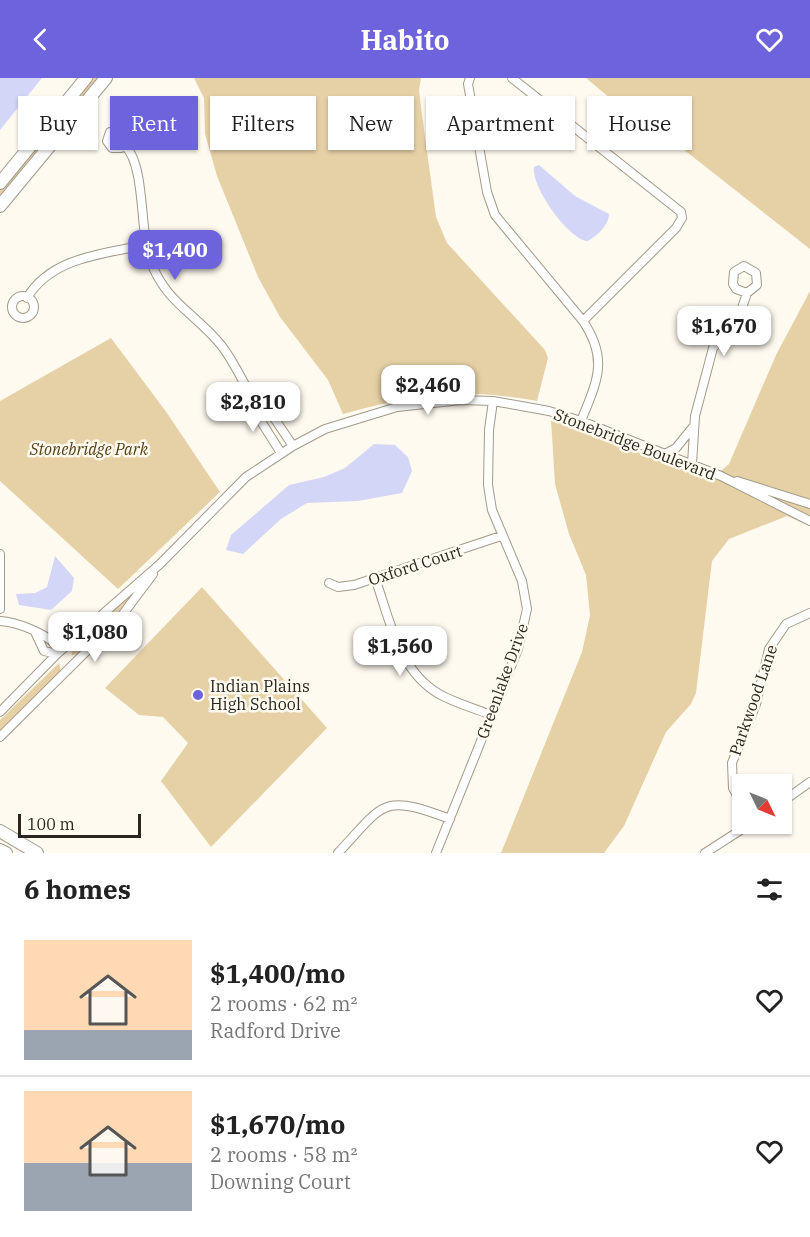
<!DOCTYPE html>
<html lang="en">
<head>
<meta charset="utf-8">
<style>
	:root { --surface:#fff; --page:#f6f6f6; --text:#222; --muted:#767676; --line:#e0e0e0; --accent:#6d63dd }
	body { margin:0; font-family:"IBM Plex Serif",serif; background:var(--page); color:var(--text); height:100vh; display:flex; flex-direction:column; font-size:22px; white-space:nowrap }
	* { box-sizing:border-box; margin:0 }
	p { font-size:20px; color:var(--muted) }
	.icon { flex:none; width:33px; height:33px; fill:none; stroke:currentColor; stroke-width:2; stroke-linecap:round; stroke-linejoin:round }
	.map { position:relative; height:775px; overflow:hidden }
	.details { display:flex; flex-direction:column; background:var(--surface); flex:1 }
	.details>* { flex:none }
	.hud { position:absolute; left:18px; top:18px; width:774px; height:54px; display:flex; gap:12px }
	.needle { width:39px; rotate:133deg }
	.fabs { position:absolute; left:732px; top:696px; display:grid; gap:12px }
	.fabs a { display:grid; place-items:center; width:60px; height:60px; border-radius:0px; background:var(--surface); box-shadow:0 2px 4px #0004; font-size:30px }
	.scale { position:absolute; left:18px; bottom:15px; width:123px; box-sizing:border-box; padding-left:6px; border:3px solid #29261f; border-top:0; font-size:16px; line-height:21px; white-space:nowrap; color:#29261f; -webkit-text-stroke:4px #fffaef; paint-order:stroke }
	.price { position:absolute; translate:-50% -51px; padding:0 14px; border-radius:12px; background:#fff; color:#222; font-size:20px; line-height:39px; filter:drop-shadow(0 2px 3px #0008) }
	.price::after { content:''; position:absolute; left:50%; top:36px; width:18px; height:14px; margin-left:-9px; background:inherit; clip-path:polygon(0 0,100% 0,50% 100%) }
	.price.on { background:var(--accent); color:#fff }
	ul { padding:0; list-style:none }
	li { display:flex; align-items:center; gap:18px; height:150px; padding:0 24px }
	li+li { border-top:2px solid var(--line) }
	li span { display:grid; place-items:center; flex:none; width:168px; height:120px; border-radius:0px; color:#555 }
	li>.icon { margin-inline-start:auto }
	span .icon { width:72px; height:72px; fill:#fffc; stroke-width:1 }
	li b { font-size:26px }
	h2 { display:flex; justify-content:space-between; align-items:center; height:72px; padding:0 24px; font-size:26px }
	.pill { padding:0 21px; border-radius:0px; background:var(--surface); box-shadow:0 2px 4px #0004; font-size:21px; line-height:54px }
	.pill.on { background:var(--accent); color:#fff }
	header { display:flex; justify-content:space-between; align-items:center; height:78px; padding:0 24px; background:var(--accent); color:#fff; font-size:27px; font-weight:700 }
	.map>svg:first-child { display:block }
</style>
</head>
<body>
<header><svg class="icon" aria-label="back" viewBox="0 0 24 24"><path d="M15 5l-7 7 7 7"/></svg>Habito<svg class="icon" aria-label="heart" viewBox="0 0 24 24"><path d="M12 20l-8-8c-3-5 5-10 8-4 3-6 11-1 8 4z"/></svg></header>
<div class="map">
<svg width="810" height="775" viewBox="0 0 810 775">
	<rect width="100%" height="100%" fill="#fffaef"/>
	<path fill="#e6d1a6" d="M92,0H100L0,121V112Z
		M194,0H421L419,12L421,29L436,139L447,165L545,272L548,280L537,323C464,309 414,316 343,336L328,302L280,239L258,199L217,98L205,56L204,20Z
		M586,0H810V171L669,60L636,42Z
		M810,213V448L787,438L729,461L712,483L696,615L691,626L666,654L624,748L604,775H501L582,574L590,537L586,497L569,456L555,406L551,342L711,401L729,386L776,277Z
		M111,260L167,335L220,414L118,511L0,403V323Z
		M137,507L141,509L78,576L72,577L71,571Z
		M202,509L327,650L211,769L161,703L188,665L163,639L139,637L105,610Z
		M59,585L61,593L0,654V642Z"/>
	<path fill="#d4d6f8" d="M0,0H42L0,52Z
		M539,87L575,118L609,136C609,147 597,158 588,163C569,162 531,109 534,89Z
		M374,366L395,367L408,379L412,393L402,415L358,423L307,425L281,441L243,476L226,472L231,457L289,407L324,399L345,390Z
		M55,478L74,500L72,513L51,532L19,527L16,516L35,515L47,509Z"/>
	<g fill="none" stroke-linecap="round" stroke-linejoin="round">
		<defs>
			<path id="minor" d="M470,0L468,6L487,114L495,137L583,243L676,150L682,140L681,134L512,0
				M125,68L121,70H112L107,63L110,54L121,52L127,58L125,68C145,86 140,151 149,179C164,224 194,234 221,267C236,286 245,310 259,330L257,337L281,375
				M12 229a11 11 0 1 1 22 0a11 11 0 1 1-22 0Z
				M27,220C51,179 104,176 145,167
				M259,330L268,331L293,368
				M581,343C597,303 609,282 583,243
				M665,376L676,370L693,349
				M692,386L695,338L713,270L738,242L747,215L757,207L756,195L744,188L734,194L733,206L736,211L747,215
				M737,403L810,426
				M0,476V531
				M375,500C390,542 398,592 439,616C455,625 474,630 491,637
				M329,505L338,509L354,507L501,458
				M0,543C17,544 45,555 56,567L57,576L44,573L36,556
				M0,634L57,576L160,486L246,399L293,368L325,351L397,329L461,322L493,323L549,333L581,343L721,398L810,443
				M0,659L120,540L153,496
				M782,724L810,704
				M742,727L733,710L732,685L756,626L769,571L786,546L810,535
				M338,775C385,725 381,715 450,741
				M436,775L518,571L527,531L522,503L492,432L488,407L489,352L493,323
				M705,775L750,746"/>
			<path id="secondary" d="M0,105L86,0
				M0,128L106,0
				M0,753L37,775
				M0,772L6,775"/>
		</defs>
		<use href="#minor" stroke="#a29a8a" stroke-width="10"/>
		<use href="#secondary" stroke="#a29a8a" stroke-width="14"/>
		<use href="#minor" stroke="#fff" stroke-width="8"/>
		<use href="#secondary" stroke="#fff" stroke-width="12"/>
	</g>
	<circle fill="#6d63dd" stroke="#fffaef" stroke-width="2" cx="198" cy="617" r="6"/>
	<g text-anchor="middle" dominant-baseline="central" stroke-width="5" stroke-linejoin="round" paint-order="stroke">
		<g font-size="16" fill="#29261f" stroke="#fffaef">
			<text transform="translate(635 366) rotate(21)">Stonebridge Boulevard</text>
			<text transform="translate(415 487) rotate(-18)">Oxford Court</text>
			<text transform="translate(502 603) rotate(-70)">Greenlake Drive</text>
			<text transform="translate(753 622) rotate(-71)">Parkwood Lane</text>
		</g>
		<g font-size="16" font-style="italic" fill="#534015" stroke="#fffaef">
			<text x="89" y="371">Stonebridge Park</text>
		</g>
		<g font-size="16" fill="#29261f" stroke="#fffaef" text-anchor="start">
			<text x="210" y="608">Indian Plains<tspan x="210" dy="18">High School</tspan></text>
		</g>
	</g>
</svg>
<div class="fabs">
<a><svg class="needle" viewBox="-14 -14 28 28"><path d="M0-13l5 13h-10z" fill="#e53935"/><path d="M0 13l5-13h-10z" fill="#767676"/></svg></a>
</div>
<div class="scale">100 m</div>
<b class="price on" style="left:175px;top:203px">$1,400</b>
<b class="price" style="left:724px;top:279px">$1,670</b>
<b class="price" style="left:428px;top:338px">$2,460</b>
<b class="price" style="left:253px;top:355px">$2,810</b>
<b class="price" style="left:95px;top:585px">$1,080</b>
<b class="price" style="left:400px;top:599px">$1,560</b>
<div class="hud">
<a class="pill">Buy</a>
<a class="pill on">Rent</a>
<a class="pill">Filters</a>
<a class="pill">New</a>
<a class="pill">Apartment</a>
<a class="pill">House</a>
</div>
</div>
<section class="details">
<h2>6 homes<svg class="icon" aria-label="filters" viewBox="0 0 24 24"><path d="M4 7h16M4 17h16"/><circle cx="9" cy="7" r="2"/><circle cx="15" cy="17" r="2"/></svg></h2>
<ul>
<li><span style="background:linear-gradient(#ffd9b3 75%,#9aa5b1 0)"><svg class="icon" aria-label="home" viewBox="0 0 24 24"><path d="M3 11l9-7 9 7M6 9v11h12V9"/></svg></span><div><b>$1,400/mo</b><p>2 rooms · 62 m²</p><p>Radford Drive</p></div><svg class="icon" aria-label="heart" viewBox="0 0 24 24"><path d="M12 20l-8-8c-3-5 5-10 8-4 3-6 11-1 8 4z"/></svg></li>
<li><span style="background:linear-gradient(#ffd9b3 60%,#9aa5b1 0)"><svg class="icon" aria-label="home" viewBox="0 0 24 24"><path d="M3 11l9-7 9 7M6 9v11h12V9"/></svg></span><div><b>$1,670/mo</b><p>2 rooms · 58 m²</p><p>Downing Court</p></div><svg class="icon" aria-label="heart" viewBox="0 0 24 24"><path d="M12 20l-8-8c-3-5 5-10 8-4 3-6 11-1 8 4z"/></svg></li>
</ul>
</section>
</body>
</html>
